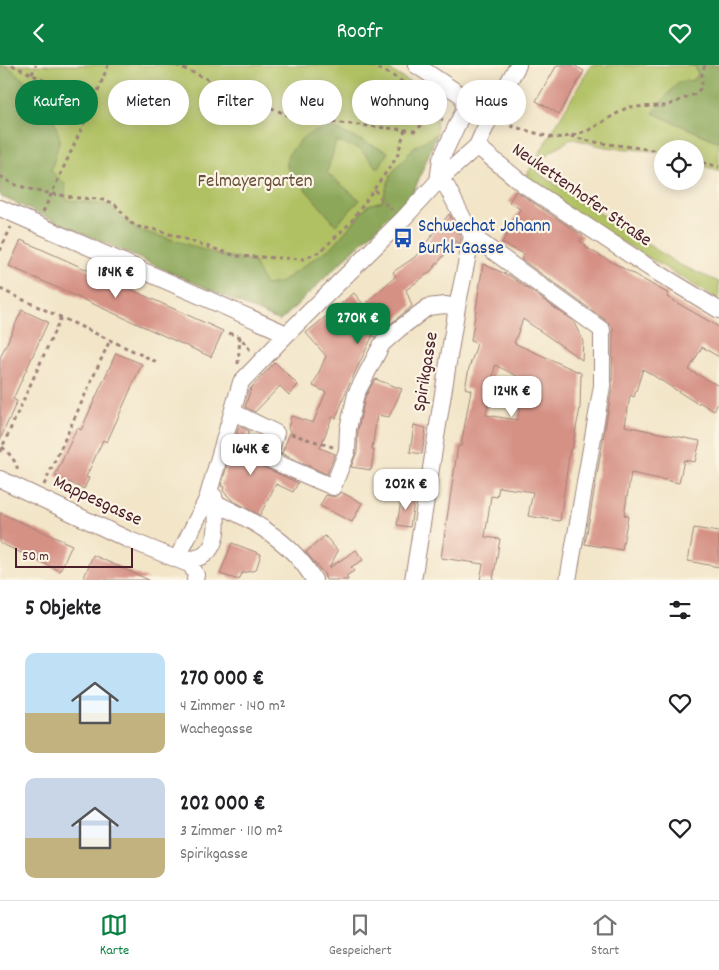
<!DOCTYPE html>
<html lang="de">
<head>
<meta charset="utf-8">
<style>
	:root { --surface:#fff; --page:#f2f2f2; --text:#202124; --muted:#757577; --line:#e0e0e0; --accent:#0b8043 }
	body { margin:0; font-family:Dekko,sans-serif; background:var(--page); color:var(--text); height:100vh; display:flex; flex-direction:column; font-size:19px; white-space:nowrap }
	* { box-sizing:border-box; margin:0 }
	p { font-size:16px; color:var(--muted) }
	.icon { flex:none; width:28px; height:28px; fill:none; stroke:currentColor; stroke-width:2; stroke-linecap:round; stroke-linejoin:round }
	.map { position:relative; height:515px; overflow:hidden }
	.panel { display:flex; flex-direction:column; background:var(--surface); flex:1 }
	.panel>* { flex:none }
	.banner { position:absolute; left:15px; top:15px; width:690px; height:45px; display:flex; gap:10px }
	.buttons { position:absolute; left:654px; top:75px; display:grid; gap:10px }
	.buttons a { display:grid; place-items:center; width:50px; height:50px; border-radius:50%; background:var(--surface); box-shadow:0 2px 12px #0003; font-size:25px }
	.scale { position:absolute; left:15px; bottom:12px; width:118px; box-sizing:border-box; padding-left:5px; border:2px solid #4a1f2b; border-top:0; font-size:14px; line-height:18px; white-space:nowrap; color:#4a1f2b; -webkit-text-stroke:4px #fcf5e5; paint-order:stroke }
	.price { position:absolute; translate:-50% -42px; padding:0 11px; border-radius:10px; background:#fff; color:#222; font-size:16px; line-height:32px; filter:drop-shadow(0 1px 2px #0008) }
	.price::after { content:''; position:absolute; left:50%; top:30px; width:15px; height:11px; margin-left:-8px; background:inherit; clip-path:polygon(0 0,100% 0,50% 100%) }
	.price.selected { background:var(--accent); color:#fff }
	ul { padding:0; list-style:none }
	li { display:flex; align-items:center; gap:15px; height:125px; padding:0 25px }
	li span { display:grid; place-items:center; flex:none; width:140px; height:100px; border-radius:10px; color:#555 }
	li>.icon { margin-inline-start:auto }
	span .icon { width:60px; height:60px; fill:#fffc; stroke-width:1 }
	li b { font-size:21px }
	h2 { display:flex; justify-content:space-between; align-items:center; height:60px; padding:0 25px; font-size:21px }
	.pill { padding:0 18px; border-radius:22px; background:var(--surface); box-shadow:0 2px 12px #0003; font-size:18px; line-height:45px }
	.pill.selected { background:var(--accent); color:#fff }
	header { display:flex; justify-content:space-between; align-items:center; height:65px; padding:0 25px; background:var(--accent); color:#fff; font-size:22px; font-weight:600 }
	.tabs { display:flex; justify-content:space-around; align-items:center; height:70px; border-top:1px solid var(--line); background:var(--surface); font-size:14px; color:var(--muted) }
	.tabs a { display:grid; justify-items:center; gap:2px }
	.tabs .selected { color:var(--accent) }
	.map>svg:first-child { display:block }
</style>
</head>
<body>
<header><svg class="icon" aria-label="back" viewBox="0 0 24 24"><path d="M15 5l-7 7 7 7"/></svg>Roofr<svg class="icon" aria-label="heart" viewBox="0 0 24 24"><path d="M12 20l-8-8c-3-5 5-10 8-4 3-6 11-1 8 4z"/></svg></header>
<div class="map">
<svg width="719" height="515" viewBox="0 0 719 515">
	<rect width="100%" height="100%" fill="#fcf5e5"/>
	<filter id="ink" filterUnits="userSpaceOnUse"><feTurbulence type="fractalNoise" baseFrequency=".02" numOctaves="2"/><feDisplacementMap in="SourceGraphic" scale="10" xChannelSelector="R" yChannelSelector="G"/><feConvolveMatrix kernelMatrix="1 2 1 2 8 2 1 2 1" color-interpolation-filters="sRGB"/></filter>
	<filter id="wash" filterUnits="userSpaceOnUse"><feTurbulence type="fractalNoise" baseFrequency=".0096" numOctaves="4" result="noise"/><feDisplacementMap in="SourceGraphic" scale="20" xChannelSelector="R" yChannelSelector="G"/><feGaussianBlur stdDeviation="1.12" result="paint"/><feColorMatrix in="noise" values="0 0 0 0 0 0 0 0 0 0 0 0 0 0 0 0 0 1.4 0 .05"/><feComposite in="paint" operator="in"/></filter>
	<g filter="url(#wash)">
		<rect width="100%" height="100%" fill="#f2e5c8"/>
		<path fill="#b0c164" stroke="#7d7048" d="M0,0H382L435,33L437,69L413,128L280,256L0,131Z
			M591,0L695,1L698,10L653,48L719,77V106L695,98V84H662V89L652,86L605,82L574,74L569,75L534,98L540,109L678,199L719,217V235L599,163L525,113Z"/>
		<path fill="#8ca75a" stroke="#6b6342" d="M0,0L10,3L53,39V52L60,74L51,106L65,119L66,135L110,140L122,153L138,165L174,175L218,190L253,196L265,220L279,218L333,181L368,140L382,136L391,109L414,82L437,69L413,128L280,256L0,131Z
			M688,0H719V77L653,48L678,17L694,15L698,10L695,1Z
			M328,61L388,87L378,104L360,84L336,76L327,108L360,135L336,160L287,103V91L303,72Z"/>
		<g id="blocks">
			<path fill="#d69185" fill-rule="evenodd" d="M557,0H573L584,6L559,49L536,36Z
				M516,126L583,171L580,176L586,180L585,182L669,229L667,232L719,262V292L702,282L689,305L719,321V336L714,346L699,337L698,339L643,304L634,332L630,330L625,361L700,376L695,397L684,395L679,418L631,408L624,450L628,451L622,485L585,479L612,323L613,263L608,257L521,194L524,189L502,178L520,144L509,137Z
				M449,149L461,172L460,179L456,176L430,207L406,225L412,241L375,272L373,270L347,324L336,353L332,352L320,383L335,389L327,409L280,388H282L291,365L288,364L291,351L313,358L326,327L313,321L326,291L306,268L354,228L364,240L396,211L393,207L415,192Z
				M21,175L223,266L211,292L9,201Z
				M483,199L510,211L573,256L583,276L582,295L523,254L514,278L581,308L580,343L572,384H570L560,456L528,451L533,427L499,422L497,432L491,431L485,472L500,474L493,515H480L483,499L441,493L458,381H461L471,325L465,323L469,303L477,279L471,276ZM495,300L517,311L514,325L523,328L517,355L486,350Z
				M22,245L48,257L13,334L17,336L0,375V293Z
				M116,288L142,299L107,377L103,375L86,412L89,413L84,424L55,411L77,363L81,365Z
				M275,297L298,320L289,330L280,321L255,347L245,342L251,323Z
				M375,314L402,324L389,352L377,350L372,384L374,385L371,405L351,402L357,387L358,365L365,332Z
				M414,360L426,363L422,389L410,387Z
				M239,361L249,366L245,377L261,382L258,395L261,401L298,418L293,427L276,419L260,450L232,435L223,426L224,422L221,421Z
				M341,427L362,438L352,457L320,441L326,430L335,432Z
				M402,430L415,432L410,462L397,460Z
				M0,448L72,480L60,506L0,478Z
				M694,463L719,467V502L688,496Z
				M325,471L338,486L329,503L356,485L363,495L351,502L354,506L346,511L348,515H326L324,509L306,487Z
				M232,478L261,489L256,505L242,508L239,515L220,509Z
				M93,490L113,499L149,515H83Z"/>
		</g>
	</g>
	<g filter="url(#ink)">
		<use href="#blocks" fill-opacity="0" stroke="#9e827a" stroke-width="1"/>
		<g fill="none" stroke-linecap="round" stroke-linejoin="round">
			<defs>
				<path id="minor" d="M416,0L482,44L489,56
					M477,81L523,119L650,203L719,245
					M438,116L441,94L464,45L463,30
					M0,143L287,269
					M472,171L602,265V321L568,515
					M233,347L276,368L268,394L333,422L347,386L348,364L356,329L382,279L399,264L428,242L445,240L457,242
					M0,414L127,474L191,500L196,510L195,515
					M207,434C247,452 292,475 314,515
					M177,494L207,434L241,317L287,269L403,154L438,116L477,81L494,43L518,0
					M177,494C185,494 197,495 204,490C221,478 217,448 214,431
					M413,515L457,242L472,171L447,122L438,116"/>
			</defs>
			<use href="#minor" stroke="#9e827a" stroke-width="18"/>
			<path stroke="#9e827a" stroke-width="3" stroke-dasharray="4 4" stroke-linecap="butt" d="M12,0L93,39L108,0
				M176,0L294,53L415,66L423,59L429,48L443,55
				M371,0L397,13L427,35L429,48
				M32,9L36,0
				M505,55L511,61L553,73L571,71L589,65L628,42L666,41L695,29L702,22V8L705,0
				M571,71C601,81 632,80 662,87
				M695,95L719,102
				M0,111L13,119L36,126L78,133L99,134L114,138L131,158L139,162L157,165L236,191L304,194L321,186L350,158L397,92L405,64
				M375,125L382,136L392,145
				M43,147L93,39
				M0,186L11,162
				M0,224L157,297
				M229,268L240,272L250,285
				M238,299L240,272
				M291,369L333,382
				M2,382C10,389 16,396 18,406
				M0,387L61,252
				M44,420L110,275"/>
			<use href="#minor" stroke="#fff" stroke-width="16"/>
		</g>
	</g>
	<defs>
		<symbol id="bus-bare" viewBox="-9 -9 18 18"><path d="M-5-6H5V4H4V6H2V4H-2V6H-4V4H-5ZM-3.5-4V0h7V-4ZM-3.5 1.2v1.5H-2V1.2ZM2 1.2v1.5H3.5V1.2Z" fill="#1a4fb4" stroke="#fcf5e5" stroke-width="2.5" paint-order="stroke"/></symbol>
	</defs>
	<g fill-rule="evenodd">
		<use href="#bus-bare" x="389" y="159" width="28" height="28"/>
	</g>
	<g text-anchor="middle" dominant-baseline="central" stroke-width="4.5" stroke-linejoin="round" paint-order="stroke">
		<g font-size="19" fill="#69503c" stroke="#fcf5e5">
			<text x="255" y="117">Felmayergarten</text>
		</g>
		<g font-size="19" fill="#4a1f2b" stroke="#fcf5e5">
			<text transform="translate(581 131) rotate(35)">Neukettenhofer Straße</text>
			<text transform="translate(427 307) rotate(-81)">Spirikgasse</text>
			<text transform="translate(97 437) rotate(25)">Mappesgasse</text>
		</g>
		<g font-size="19" fill="#164399" stroke="#fcf5e5" text-anchor="start">
			<text x="418" y="162">Schwechat Johann<tspan x="418" dy="22">Burkl-Gasse</tspan></text>
		</g>
	</g>
</svg>
<div class="buttons">
<a><svg class="icon" aria-label="locate" viewBox="0 0 24 24"><circle cx="12" cy="12" r="6"/><path d="M12 2v4M12 18v4M2 12h4M18 12h4"/></svg></a>
</div>
<div class="scale">50 m</div>
<b class="price" style="left:116px;top:234px">184K €</b>
<b class="price selected" style="left:358px;top:280px">270K €</b>
<b class="price" style="left:512px;top:353px">124K €</b>
<b class="price" style="left:251px;top:411px">164K €</b>
<b class="price" style="left:406px;top:446px">202K €</b>
<div class="banner">
<a class="pill selected">Kaufen</a>
<a class="pill">Mieten</a>
<a class="pill">Filter</a>
<a class="pill">Neu</a>
<a class="pill">Wohnung</a>
<a class="pill">Haus</a>
</div>
</div>
<section class="panel">
<h2>5 Objekte<svg class="icon" aria-label="filters" viewBox="0 0 24 24"><path d="M4 7h16M4 17h16"/><circle cx="9" cy="7" r="2"/><circle cx="15" cy="17" r="2"/></svg></h2>
<ul>
<li><span style="background:linear-gradient(#bfe0f5 60%,#c2b280 0)"><svg class="icon" aria-label="home" viewBox="0 0 24 24"><path d="M3 11l9-7 9 7M6 9v11h12V9"/></svg></span><div><b>270 000 €</b><p>4 Zimmer · 140 m²</p><p>Wachegasse</p></div><svg class="icon" aria-label="heart" viewBox="0 0 24 24"><path d="M12 20l-8-8c-3-5 5-10 8-4 3-6 11-1 8 4z"/></svg></li>
<li><span style="background:linear-gradient(#c9d6e8 60%,#c2b280 0)"><svg class="icon" aria-label="home" viewBox="0 0 24 24"><path d="M3 11l9-7 9 7M6 9v11h12V9"/></svg></span><div><b>202 000 €</b><p>3 Zimmer · 110 m²</p><p>Spirikgasse</p></div><svg class="icon" aria-label="heart" viewBox="0 0 24 24"><path d="M12 20l-8-8c-3-5 5-10 8-4 3-6 11-1 8 4z"/></svg></li>
</ul>
</section>
<nav class="tabs">
<a class="selected"><svg class="icon" aria-label="map" viewBox="0 0 24 24"><path d="M3 6l6-2 6 2 6-2v14l-6 2-6-2-6 2zM9 4v14M15 6v14"/></svg>Karte</a>
<a><svg class="icon" aria-label="saved" viewBox="0 0 24 24"><path d="M7 4h10v16l-5-4-5 4z"/></svg>Gespeichert</a>
<a><svg class="icon" aria-label="home" viewBox="0 0 24 24"><path d="M3 11l9-7 9 7M6 9v11h12V9"/></svg>Start</a>
</nav>
</body>
</html>
